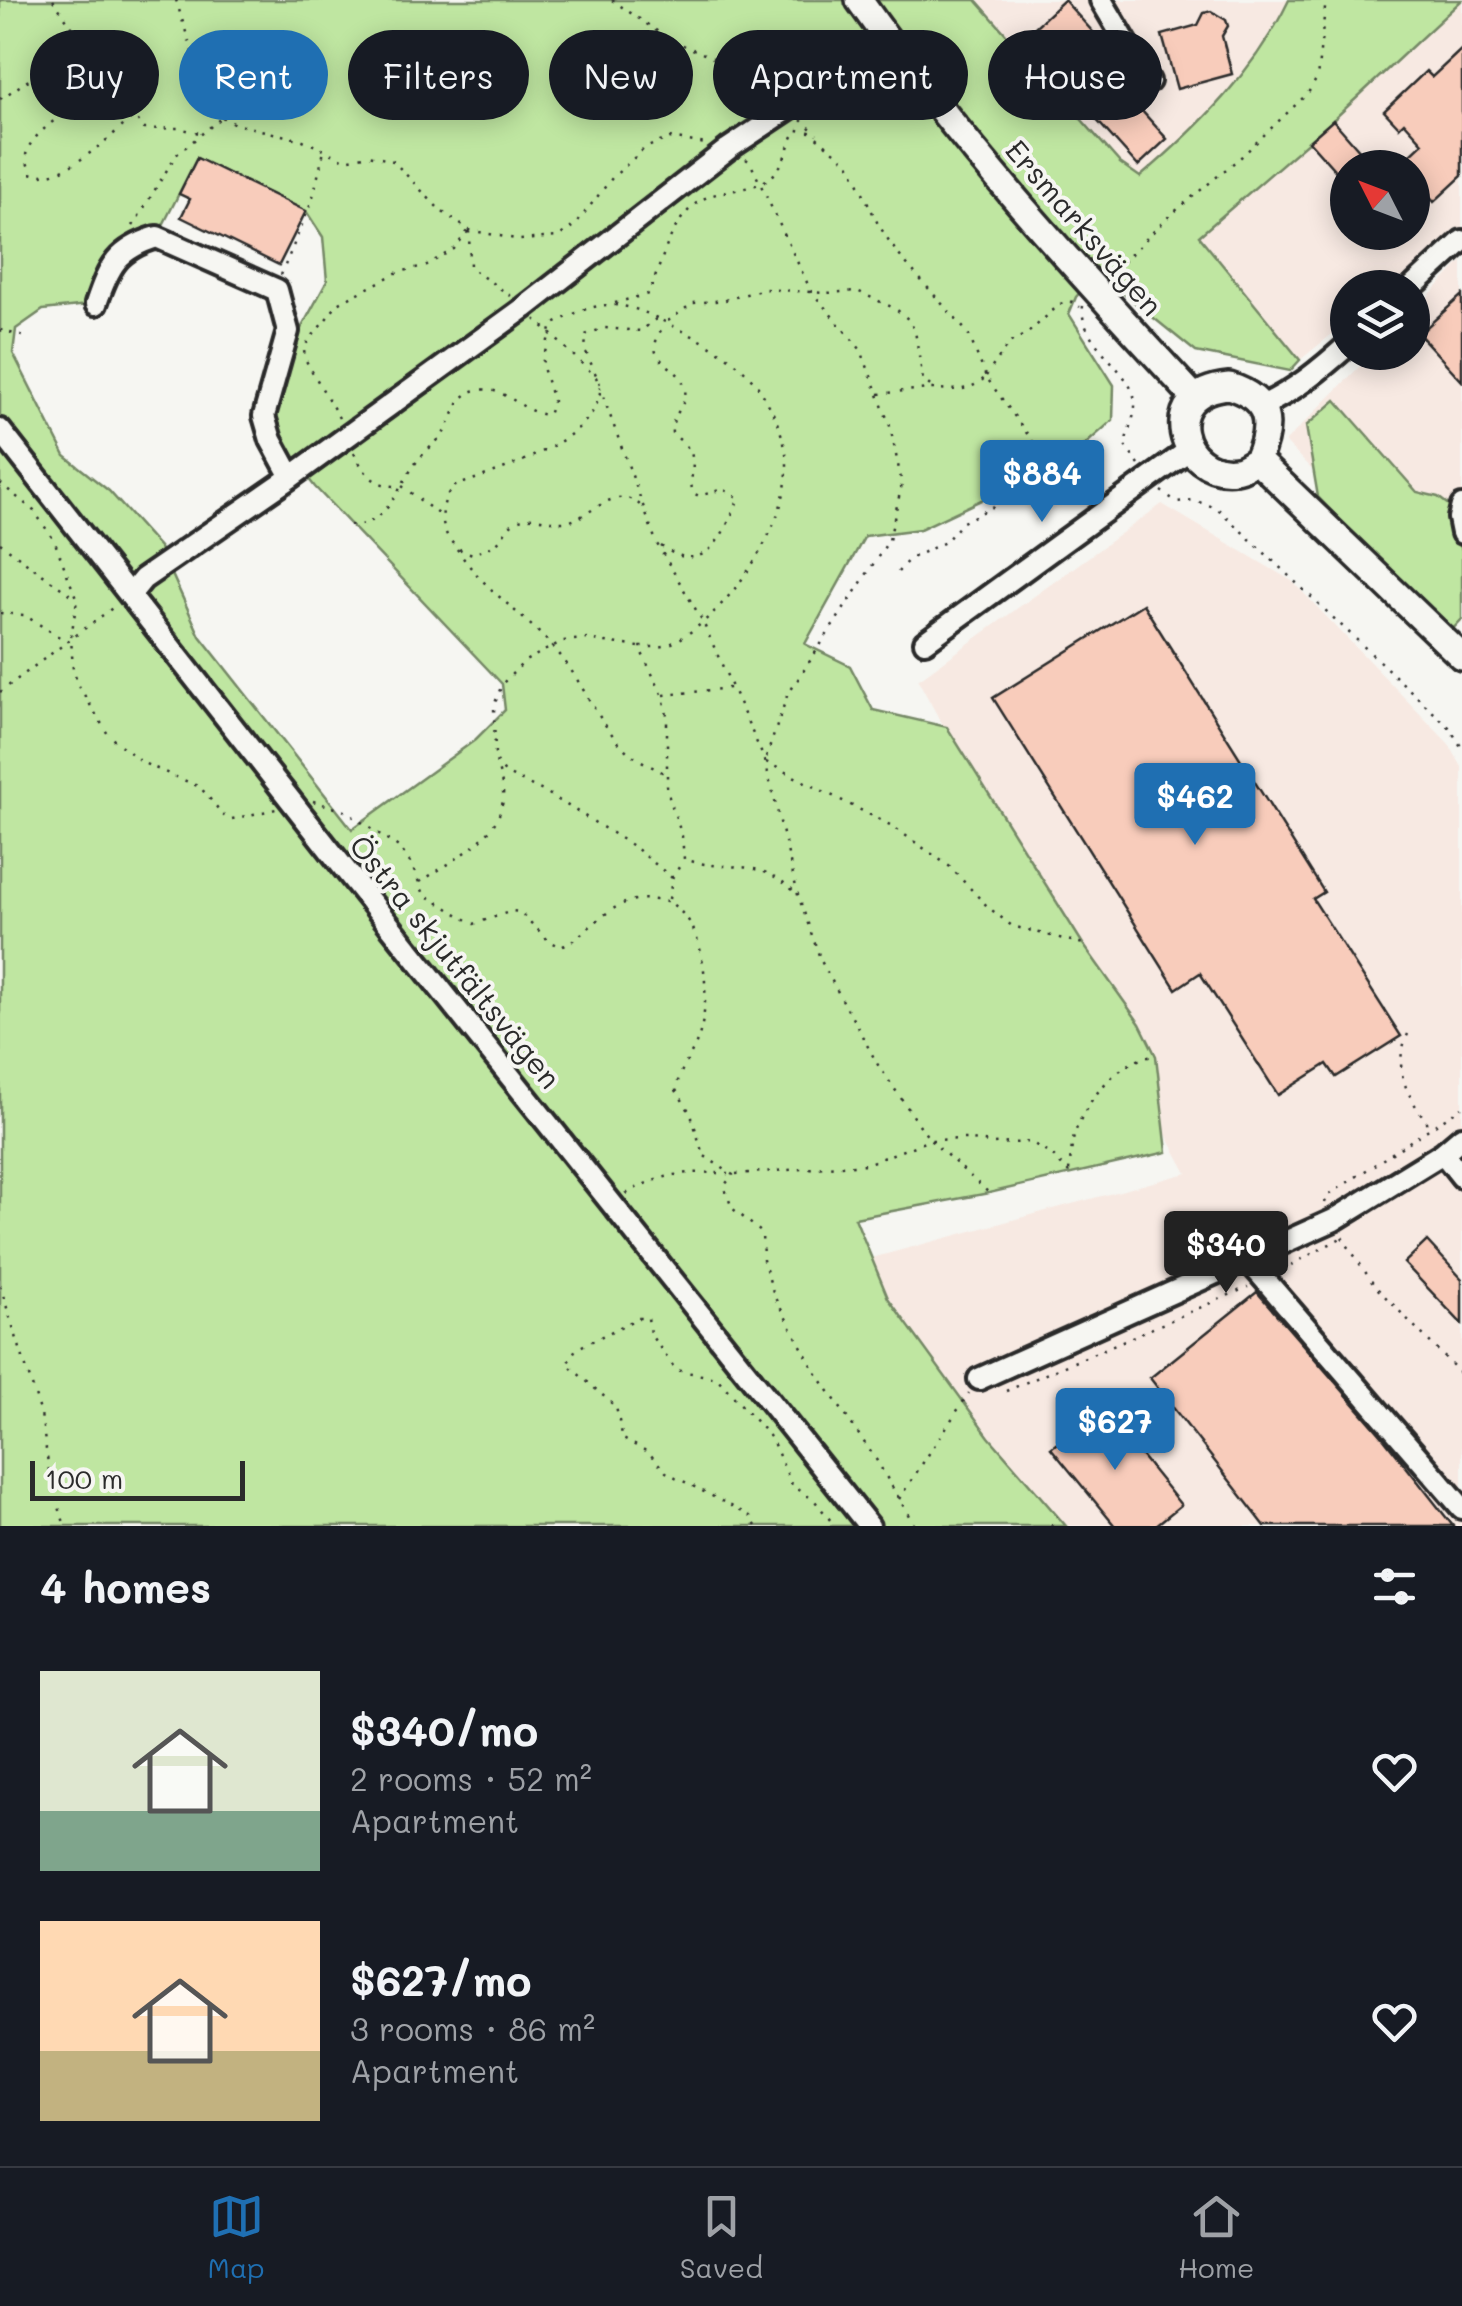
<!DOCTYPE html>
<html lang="en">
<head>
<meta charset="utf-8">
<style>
	:root { --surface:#171b24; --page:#242831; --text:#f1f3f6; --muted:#9ea1a6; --line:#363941; --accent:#1f6fb2 }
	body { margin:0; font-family:Mali,sans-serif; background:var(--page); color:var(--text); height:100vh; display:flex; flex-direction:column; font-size:38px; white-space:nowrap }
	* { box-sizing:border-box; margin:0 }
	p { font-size:32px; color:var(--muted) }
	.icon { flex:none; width:55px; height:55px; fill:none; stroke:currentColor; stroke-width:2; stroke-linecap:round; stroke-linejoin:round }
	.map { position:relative; height:1526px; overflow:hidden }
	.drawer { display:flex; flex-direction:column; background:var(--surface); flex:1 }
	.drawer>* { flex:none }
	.top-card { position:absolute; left:30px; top:30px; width:1402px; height:90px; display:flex; gap:20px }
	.needle { width:65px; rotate:312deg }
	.fabs { position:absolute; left:1330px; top:150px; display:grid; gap:20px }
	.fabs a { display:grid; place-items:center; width:100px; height:100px; border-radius:50%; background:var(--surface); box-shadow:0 5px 25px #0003; font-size:50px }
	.scale { position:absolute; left:30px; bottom:25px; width:215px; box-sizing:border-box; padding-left:10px; border:5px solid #2b2b2b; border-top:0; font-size:28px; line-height:35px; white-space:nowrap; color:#2b2b2b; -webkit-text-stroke:8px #f6f6f2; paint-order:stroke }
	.price { position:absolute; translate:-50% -85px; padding:0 22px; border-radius:10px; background:var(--accent); color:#fff; font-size:32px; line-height:65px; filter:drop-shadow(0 2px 5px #0008) }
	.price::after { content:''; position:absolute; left:50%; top:60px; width:30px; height:22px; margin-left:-15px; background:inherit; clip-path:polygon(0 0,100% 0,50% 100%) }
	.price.current { background:#222; color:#fff }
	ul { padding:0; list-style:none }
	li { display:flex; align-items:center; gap:30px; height:250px; padding:0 40px }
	li span { display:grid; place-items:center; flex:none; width:280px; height:200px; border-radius:0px; color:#555 }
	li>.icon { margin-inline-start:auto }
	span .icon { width:120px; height:120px; fill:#fffc; stroke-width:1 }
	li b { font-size:42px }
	h2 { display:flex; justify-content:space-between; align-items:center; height:120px; padding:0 40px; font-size:42px }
	.chip { padding:0 35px; border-radius:45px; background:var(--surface); box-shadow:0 5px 25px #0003; font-size:35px; line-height:90px }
	.chip.current { background:var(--accent); color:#fff }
	.dock { display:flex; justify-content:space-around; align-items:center; height:140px; border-top:2px solid var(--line); background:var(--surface); font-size:28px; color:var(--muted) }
	.dock a { display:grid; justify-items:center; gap:5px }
	.dock .current { color:var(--accent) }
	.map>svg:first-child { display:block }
</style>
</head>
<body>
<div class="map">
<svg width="1462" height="1526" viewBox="0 0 1462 1526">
	<rect width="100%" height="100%" fill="#f6f6f2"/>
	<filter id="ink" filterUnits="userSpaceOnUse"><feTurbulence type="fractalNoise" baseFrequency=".01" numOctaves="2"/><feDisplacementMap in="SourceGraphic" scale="20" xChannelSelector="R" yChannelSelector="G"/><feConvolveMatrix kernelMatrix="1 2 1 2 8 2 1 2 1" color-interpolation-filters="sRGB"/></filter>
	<g filter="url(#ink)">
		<path fill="#f7e9e2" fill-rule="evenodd" d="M976,0H1289L1275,30L1231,89L1188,136L1140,177L1120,163Z
			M1462,1V228L1390,287L1348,288L1347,322L1300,360L1199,236L1333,120ZM1348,168H1412V232H1348Z
			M1462,261V624L1285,442L1373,353L1412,352L1413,312Z
			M1162,504L1292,581L1449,744L1462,767V1526H973L820,1272L1187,1173L918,680Z"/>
		<path fill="#bfe6a1" stroke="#758866" stroke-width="2.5" fill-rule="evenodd" d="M0,0H976L1120,163L1140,177C1199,127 1255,71 1289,0H1462L1333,120L1199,236L1300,360L1290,371L1196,352L1098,273L1076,297L1069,314L1114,385L1113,420L1070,458L920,529L865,536L805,644L850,666L873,710L947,727L1083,944L1140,1024L1156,1056L1167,1152L989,1193L855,1218L888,1298L989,1437L1066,1526H0ZM197,158L306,211L323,237L327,281L291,347L274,399L273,433L315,487L502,684L505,710L475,740L352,829L200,636L160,548L109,491L65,456L13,353L16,329L43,310L96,304L139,242L157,237Z
			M1336,400L1417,492L1438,497L1450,506L1455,533L1462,550V619L1449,633L1318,497L1306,426Z"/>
		<path fill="#f8ccbb" stroke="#2b2b2b" stroke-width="2.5" d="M1064,0L1101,41L1089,52L1167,139L1138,166L1023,38Z
			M1211,11L1226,20L1228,26L1222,36L1232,74L1177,89L1162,35L1198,25L1204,13Z
			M1462,49V176L1434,202L1412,177V168H1396L1423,143L1404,122L1399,127L1384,111L1426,71L1432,77Z
			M1333,120L1375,168H1348V185L1309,141Z
			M197,158L306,211L279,265L181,217L190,199L179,194Z
			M1462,295V381L1419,334Z
			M1143,604L1324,892L1313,899L1401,1036L1336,1077L1327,1064L1278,1095L1200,973L1176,989L993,698Z
			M1427,1241L1462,1279V1324L1404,1263Z
			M1257,1292L1382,1436L1453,1526H1265L1150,1378Z
			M1102,1407L1181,1505L1155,1526H1115L1051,1448Z"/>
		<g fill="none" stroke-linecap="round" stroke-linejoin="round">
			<defs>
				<path id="minor" d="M1101,0L1149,81
					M1411,288L1462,241
					M96,304C109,266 117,249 157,237L277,290L288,331L264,416L271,440L291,477
					M1262,406C1296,390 1321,369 1348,345
					M0,430L343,867L869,1526
					M1462,506L1459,518L1462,533
					M130,595L143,579L291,477L524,308L728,149L889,42
					M925,642L1189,450
					M1462,1137L1443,1153L1462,1177
					M1247,1259L1462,1508
					M979,1379L1334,1220L1443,1153"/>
				<path id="major" d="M859,0C959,142 1076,270 1194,397
					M1229,386C1270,399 1273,423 1257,460C1251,463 1242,470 1235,470C1181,477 1154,392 1229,386Z
					M1257,460L1462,657"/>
			</defs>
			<use href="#minor" stroke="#2b2b2b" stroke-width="28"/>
			<use href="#major" stroke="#2b2b2b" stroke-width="32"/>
			<path stroke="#2b2b2b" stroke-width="2.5" stroke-dasharray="2.5 8" stroke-linecap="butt" d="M53,0L144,129L179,128L203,134
				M176,0L194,58L222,117L235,124L303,140L345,160L369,155L393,161L441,211L469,230L520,240L558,237L575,225L612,178L645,148L670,138L706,144
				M612,0L667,38L771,83L777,92
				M0,99L71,52L83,59L89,83L86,96C72,109 27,135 26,156C26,161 29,167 31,173C62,185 108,137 133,118
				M801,120L817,134
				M746,159L750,162L811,291L861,350L890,426L902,484L889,540L787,696L765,761
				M133,226L176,155L221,118
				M469,231L470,268L511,296
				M281,275L312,201L324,151
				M1108,277L1167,218L1242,156L1308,93L1317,78L1326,0
				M615,303L648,294C663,263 666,231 693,206C715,186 749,195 772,176C786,164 786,145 797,130L810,132L849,163L878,224L897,253L968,333L986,377
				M1083,306C1078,339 1123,365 1133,393C1140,412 1127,428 1125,446L1139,465
				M535,319L596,377L657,544L702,620L765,761L798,895L821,961L878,1065L930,1140L967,1139L994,1144L1031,1142L1054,1157L1069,1173
				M668,321L693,303L725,300L764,289L826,293L857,291L896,309L909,320L915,331L923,380L934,389
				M0,330L25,337
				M986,376L1009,343L1028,333L1060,304L1070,301L1080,307
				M600,384L586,352L585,335L604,328L641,331L657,318C694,337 739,355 762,393C774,412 787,442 787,465C789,526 725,619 670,644C661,648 649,647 639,647
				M600,392C593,444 495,471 453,487C439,502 438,533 457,547C461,551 467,552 473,554C480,551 489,549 495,544C504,538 506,526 517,521C534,513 547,523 564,522C591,520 615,479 643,508
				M879,394C896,392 913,390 930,389C953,389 967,394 986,377L1057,475L1075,466
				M339,418L305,359L304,350L307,343L338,304L396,273L427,265L454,249L468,231
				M354,453C366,476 375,487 402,486L443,518
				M0,483L34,511L54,540L77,600L71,637L73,671L80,688L109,736L143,763L200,787L224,816L232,819L276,809
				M1161,491L1177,502L1193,500L1217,508L1449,727L1462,748
				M350,525C388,529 399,482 419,459C427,449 438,442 445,431C455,416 456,394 477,390C505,385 523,414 548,415L553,401L542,364L552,325C592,303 614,297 657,318
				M0,543L76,599
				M661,546C707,579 724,533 739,498L723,489L699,496L693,493C688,479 697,465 690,451C686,444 678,439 672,433C670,415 688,406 685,389C680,359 636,366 665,324
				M457,549C483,589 521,612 554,648C582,679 596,721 626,750C637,760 653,767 666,774
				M898,572L909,559L945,542L963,522L1055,475
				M0,613L24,615L66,641
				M0,692L115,606
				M664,695L730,688
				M766,762L892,826L949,866L988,907L1012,926L1083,944
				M313,801L345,811L400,848L411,864L424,894L474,924L512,911L520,912L548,940L561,947C587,935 607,904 636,900C646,898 659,901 669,901C679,910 689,918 694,931C708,963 710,1016 694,1048C686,1064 679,1072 676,1090L691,1114L703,1155L733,1175L724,1186L732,1208L762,1233L763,1260L775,1298L815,1371L877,1461L915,1526
				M672,878L636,848L547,793L505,773L495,758L494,706L502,684L525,661L563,641L586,639L639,647L663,696L667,715V791L682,836L684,859C732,875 754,853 797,894
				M420,882C451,861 506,836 503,791C502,781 498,770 496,760
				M669,899L672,878L683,861
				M1408,1034C1391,1070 1408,1097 1430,1126
				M1069,1171C1071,1158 1071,1143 1076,1130C1088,1098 1120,1058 1156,1056
				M736,1174L866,1164L930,1140L989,1193
				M626,1194C658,1174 691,1170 728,1174
				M1325,1203L1327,1196L1462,1107
				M1342,1237L1374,1285L1462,1375
				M1282,1270L1341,1238
				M0,1286L41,1414L50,1478L65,1526
				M1006,1391L1248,1287
				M899,1499L969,1393
				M756,1526L750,1516L666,1472L648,1452L623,1439L616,1407L567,1364L576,1349L638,1318H648L650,1334L676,1370L717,1378L771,1438L792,1485L815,1501L835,1526
				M1051,1526L1057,1516"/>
			<use href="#minor" stroke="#f6f6f2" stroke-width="20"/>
			<use href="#major" stroke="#f6f6f2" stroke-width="25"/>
		</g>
	</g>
	<g text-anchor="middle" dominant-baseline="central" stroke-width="8" stroke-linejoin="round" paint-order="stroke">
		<g font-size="30" fill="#2b2b2b" stroke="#f6f6f2">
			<text transform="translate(1085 227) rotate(49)">Ersmarksvägen</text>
			<text transform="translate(456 961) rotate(51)">Östra skjutfältsvägen</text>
		</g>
	</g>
</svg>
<div class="fabs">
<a><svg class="needle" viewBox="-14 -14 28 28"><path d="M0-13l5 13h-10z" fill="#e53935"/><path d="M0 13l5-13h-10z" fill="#9ea1a6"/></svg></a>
<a><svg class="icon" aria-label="layers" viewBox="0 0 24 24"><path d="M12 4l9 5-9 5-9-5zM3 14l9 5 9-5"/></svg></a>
</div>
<div class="scale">100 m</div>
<b class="price" style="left:1042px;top:525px">$884</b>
<b class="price" style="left:1195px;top:848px">$462</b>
<b class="price current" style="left:1226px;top:1296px">$340</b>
<b class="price" style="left:1115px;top:1473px">$627</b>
<div class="top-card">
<a class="chip">Buy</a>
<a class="chip current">Rent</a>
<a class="chip">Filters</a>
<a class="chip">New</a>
<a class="chip">Apartment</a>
<a class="chip">House</a>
</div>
</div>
<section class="drawer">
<h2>4 homes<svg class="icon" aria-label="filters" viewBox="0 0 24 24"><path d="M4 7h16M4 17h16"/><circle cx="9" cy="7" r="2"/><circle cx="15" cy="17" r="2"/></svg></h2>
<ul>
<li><span style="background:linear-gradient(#dfe7d0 70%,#7fa58c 0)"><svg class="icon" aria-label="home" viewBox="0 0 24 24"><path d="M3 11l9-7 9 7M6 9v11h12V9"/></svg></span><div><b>$340/mo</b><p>2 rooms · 52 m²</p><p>Apartment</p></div><svg class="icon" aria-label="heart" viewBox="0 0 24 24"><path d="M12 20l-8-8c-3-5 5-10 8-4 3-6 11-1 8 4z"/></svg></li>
<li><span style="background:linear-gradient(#ffd9b3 65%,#c2b280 0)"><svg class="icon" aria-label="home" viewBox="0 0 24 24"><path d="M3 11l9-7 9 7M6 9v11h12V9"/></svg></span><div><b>$627/mo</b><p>3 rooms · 86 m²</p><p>Apartment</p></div><svg class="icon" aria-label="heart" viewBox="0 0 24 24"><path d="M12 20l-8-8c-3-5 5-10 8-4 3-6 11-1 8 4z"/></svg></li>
</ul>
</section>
<nav class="dock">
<a class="current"><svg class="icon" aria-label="map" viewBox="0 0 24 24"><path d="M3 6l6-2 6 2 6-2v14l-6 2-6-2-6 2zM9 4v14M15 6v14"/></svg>Map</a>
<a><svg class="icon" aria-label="saved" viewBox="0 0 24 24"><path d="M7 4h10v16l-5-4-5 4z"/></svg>Saved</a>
<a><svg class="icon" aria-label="home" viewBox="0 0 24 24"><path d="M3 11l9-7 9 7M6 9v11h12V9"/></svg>Home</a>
</nav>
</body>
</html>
